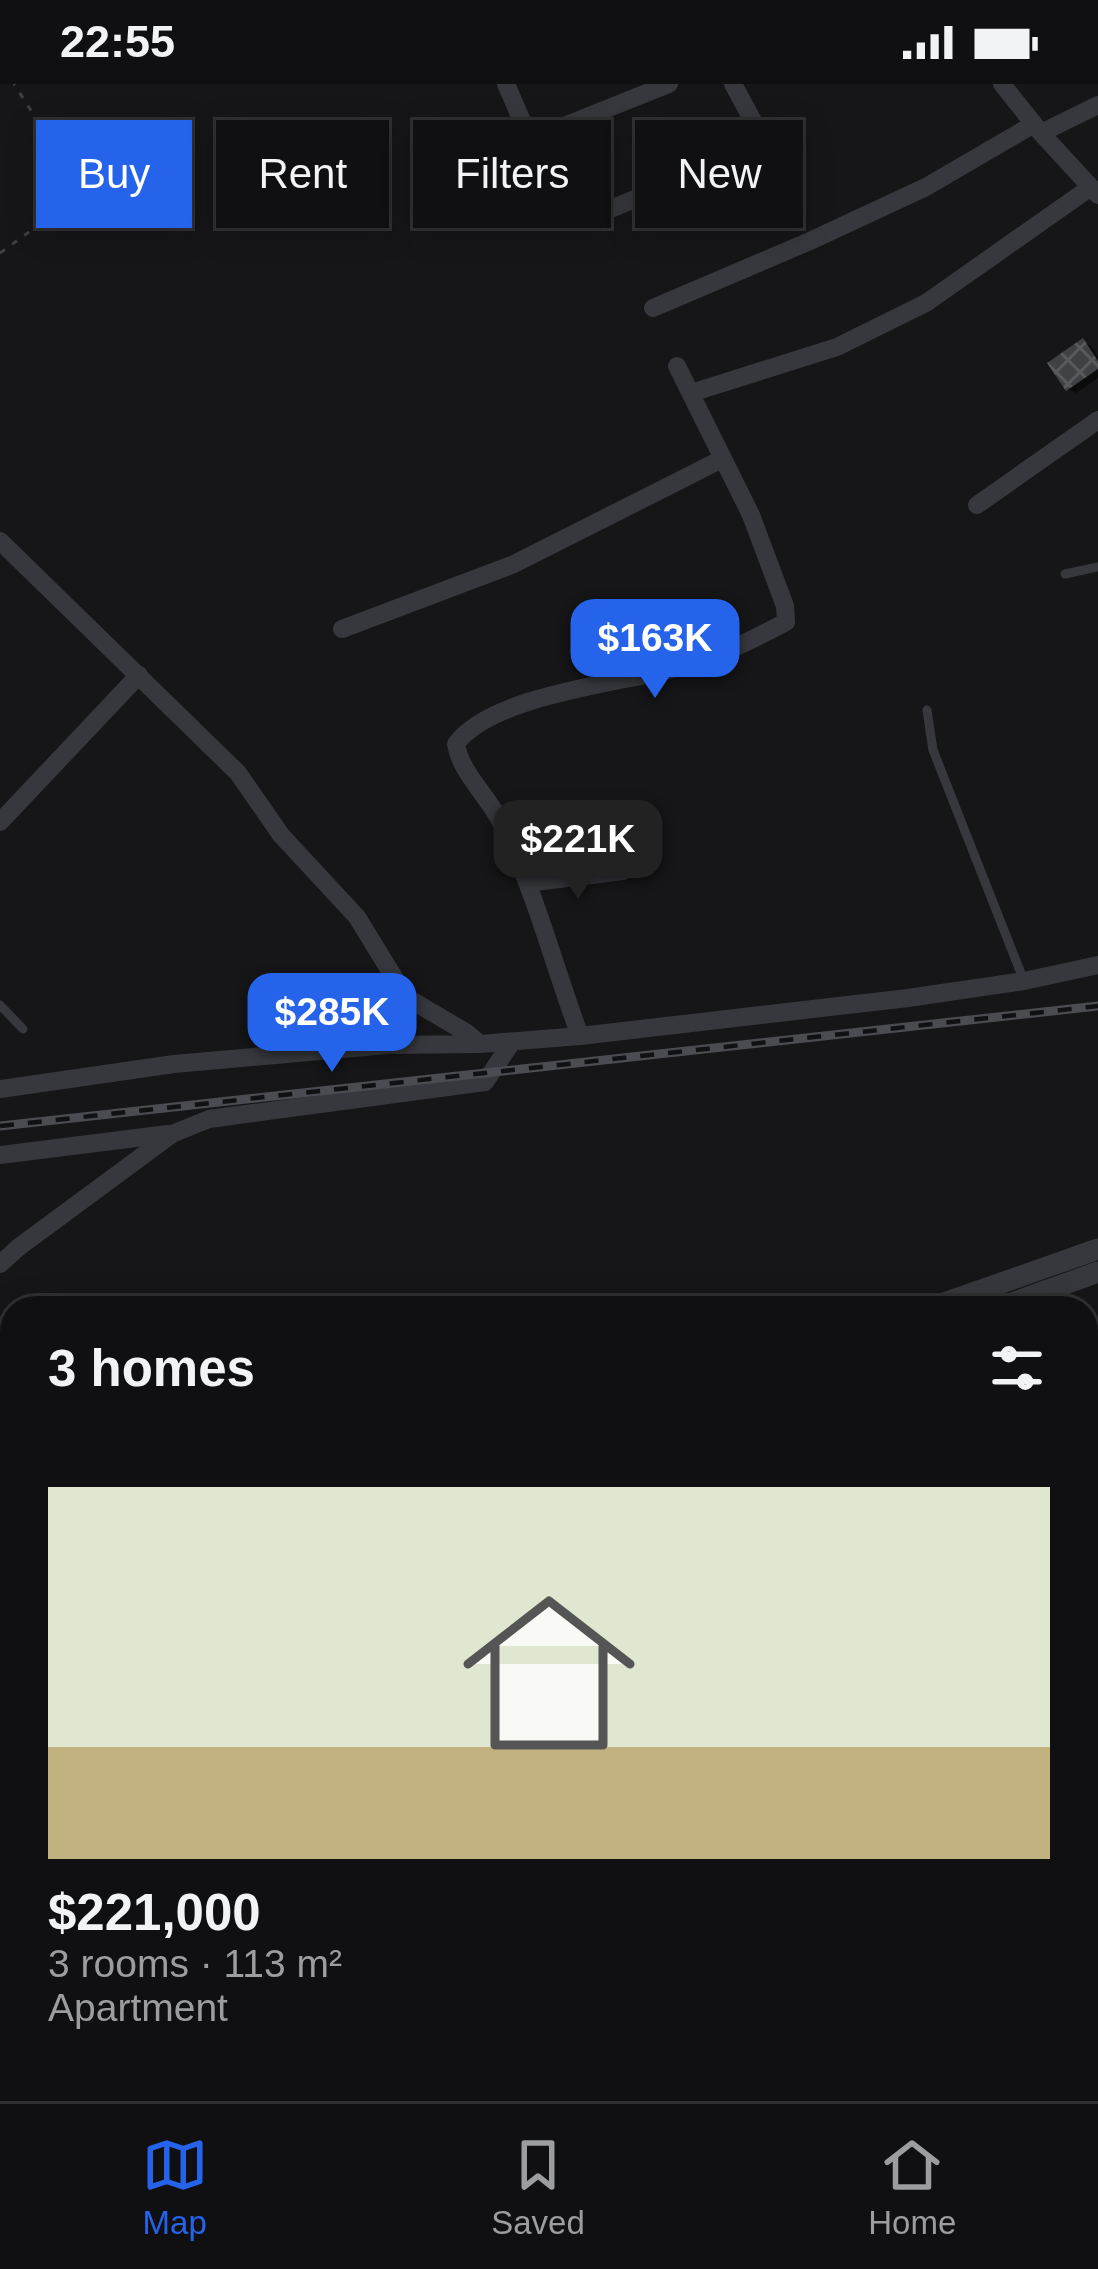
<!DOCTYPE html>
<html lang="en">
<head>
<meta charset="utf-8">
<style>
	:root { --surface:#101012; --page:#1e1e20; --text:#f1f3f6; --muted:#9c9d9f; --line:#303032; --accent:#2563eb }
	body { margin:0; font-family:Helvetica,sans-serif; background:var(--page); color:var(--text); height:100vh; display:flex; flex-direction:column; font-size:45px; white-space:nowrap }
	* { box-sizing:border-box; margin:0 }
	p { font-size:39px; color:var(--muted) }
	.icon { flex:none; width:66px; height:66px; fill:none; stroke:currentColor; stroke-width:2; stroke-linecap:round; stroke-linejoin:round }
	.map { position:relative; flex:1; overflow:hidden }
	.details { position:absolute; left:0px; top:1212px; width:1098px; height:807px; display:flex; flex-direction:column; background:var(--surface); border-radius:36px 36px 0 0; box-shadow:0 6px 30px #0003,0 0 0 3px var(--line) }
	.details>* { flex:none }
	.banner { position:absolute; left:36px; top:36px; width:1026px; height:108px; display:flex; gap:24px }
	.price { position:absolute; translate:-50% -102px; padding:0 27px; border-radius:24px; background:var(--accent); color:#fff; font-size:39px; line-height:78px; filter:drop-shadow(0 3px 6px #0008) }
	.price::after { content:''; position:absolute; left:50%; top:72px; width:36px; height:27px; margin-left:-18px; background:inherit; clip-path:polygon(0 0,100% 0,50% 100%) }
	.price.selected { background:#222; color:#fff }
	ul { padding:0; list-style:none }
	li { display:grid; align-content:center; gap:24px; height:636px; padding:0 48px }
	li span { display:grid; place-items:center; height:372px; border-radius:0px; color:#555 }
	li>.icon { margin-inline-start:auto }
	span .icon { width:216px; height:216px; fill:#fffc; stroke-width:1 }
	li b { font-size:51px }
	h2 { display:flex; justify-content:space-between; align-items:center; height:144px; padding:0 48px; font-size:51px }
	.chip { padding:0 42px; border-radius:0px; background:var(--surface); box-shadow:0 6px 30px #0003,0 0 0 3px var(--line); font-size:42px; line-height:108px }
	.chip.selected { background:var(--accent); color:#fff }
	.status { display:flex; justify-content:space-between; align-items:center; height:84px; padding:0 60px; background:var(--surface); direction:ltr }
	.status svg { height:33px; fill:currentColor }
	.dock { display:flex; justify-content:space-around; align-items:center; height:168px; border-top:3px solid var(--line); background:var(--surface); font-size:33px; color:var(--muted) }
	.dock a { display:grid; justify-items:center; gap:6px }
	.dock .selected { color:var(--accent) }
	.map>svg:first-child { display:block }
</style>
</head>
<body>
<div class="status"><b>22:55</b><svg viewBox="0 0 49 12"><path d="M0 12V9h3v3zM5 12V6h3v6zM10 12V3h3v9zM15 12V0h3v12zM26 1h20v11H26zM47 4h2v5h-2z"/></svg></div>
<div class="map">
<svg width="1098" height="2017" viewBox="0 0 1098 2017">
	<defs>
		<pattern id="grass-dots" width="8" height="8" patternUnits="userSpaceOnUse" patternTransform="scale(3)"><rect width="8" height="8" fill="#1e261f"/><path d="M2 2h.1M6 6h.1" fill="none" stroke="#3c433d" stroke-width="1.8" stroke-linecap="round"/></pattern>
		<pattern id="building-cross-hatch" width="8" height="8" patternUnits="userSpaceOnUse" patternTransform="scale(3)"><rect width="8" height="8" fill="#404145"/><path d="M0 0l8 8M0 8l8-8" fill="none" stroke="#595a5e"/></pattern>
	</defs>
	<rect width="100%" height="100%" fill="#161618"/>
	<path fill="url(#grass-dots)" d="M1098,1820V2017H790L782,2007H1086V1821Z"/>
	<path fill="#0007" d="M1083,258L1091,262L1098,273V294L1076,309L1068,305Z"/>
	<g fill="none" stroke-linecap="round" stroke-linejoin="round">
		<path stroke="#2c353c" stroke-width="30" d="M0,1800H12
			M782,2007L790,2017"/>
	</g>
	<path fill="url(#building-cross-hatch)" d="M1083,254L1098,277V285L1066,307L1047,279Z"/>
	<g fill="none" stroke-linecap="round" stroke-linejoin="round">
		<path stroke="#3d3f44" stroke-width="3" stroke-dasharray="6 9" stroke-linecap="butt" d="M0,169L58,127L80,103L14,0
			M1086,1821L1098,1820
			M753,2007L762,2017
			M925,2007L934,2017"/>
		<path stroke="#37383d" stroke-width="9" d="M1065,490L1098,483
			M927,626L933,666L1024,897
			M0,921L23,945
			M0,1878L12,1877
			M214,2007L222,2017
			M293,2007L301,2017"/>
		<path stroke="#37383d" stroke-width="18" d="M506,0L528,51
			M1002,0L1041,49L1098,111
			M559,44L669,0
			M1041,49L1098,21
			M606,127L697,89L722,82L758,65L760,50L733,0
			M653,224L810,157L926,103L1034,40
			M691,309L837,263L926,219L1091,103
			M977,421L1098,336
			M0,457L238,689L281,751L357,833L406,913L467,949L480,960
			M342,545L514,480L722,375
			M0,738L139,591
			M527,799L623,787
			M580,952C554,882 535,807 502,740C489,713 461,690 456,660C492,610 625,599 683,582C720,572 752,556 786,538L785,522L751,431L677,282
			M0,1005L174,980L387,961L480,960L580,952L908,914L1024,897L1098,881
			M0,1071L168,1050
			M0,1180L19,1163L172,1050L209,1035L485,998L512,958
			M0,1458L12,1445
			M4,1752L12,1745"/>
		<path stroke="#37383d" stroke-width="21" d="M930,1224L1098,1165
			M998,1224L1098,1188
			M0,1556L12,1552
			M0,1579L12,1576"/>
		<defs>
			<path id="rail" d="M0,1042L1098,922"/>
		</defs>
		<use href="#rail" stroke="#4a4c52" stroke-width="9"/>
		<use href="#rail" stroke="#111113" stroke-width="4.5" stroke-dasharray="14" stroke-linecap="butt"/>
	</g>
</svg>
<b class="price" style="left:655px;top:617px">$163K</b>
<b class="price selected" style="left:578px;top:818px">$221K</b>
<b class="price" style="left:332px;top:991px">$285K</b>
<div class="banner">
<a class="chip selected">Buy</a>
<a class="chip">Rent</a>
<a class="chip">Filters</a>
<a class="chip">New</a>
</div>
<section class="details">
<h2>3 homes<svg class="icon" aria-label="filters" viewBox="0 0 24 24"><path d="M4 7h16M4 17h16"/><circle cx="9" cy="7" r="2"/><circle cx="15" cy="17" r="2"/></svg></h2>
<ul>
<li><span style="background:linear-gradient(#dfe7d0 70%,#c2b280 0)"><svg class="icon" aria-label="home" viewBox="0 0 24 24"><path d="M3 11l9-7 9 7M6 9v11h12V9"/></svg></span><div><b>$221,000</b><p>3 rooms · 113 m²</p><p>Apartment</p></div></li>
</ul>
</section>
</div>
<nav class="dock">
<a class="selected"><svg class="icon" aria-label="map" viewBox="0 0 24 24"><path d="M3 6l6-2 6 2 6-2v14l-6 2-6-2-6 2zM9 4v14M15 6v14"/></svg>Map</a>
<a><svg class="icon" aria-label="saved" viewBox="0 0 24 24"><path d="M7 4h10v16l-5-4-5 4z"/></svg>Saved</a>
<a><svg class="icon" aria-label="home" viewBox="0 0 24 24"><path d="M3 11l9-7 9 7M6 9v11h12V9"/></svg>Home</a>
</nav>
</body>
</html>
